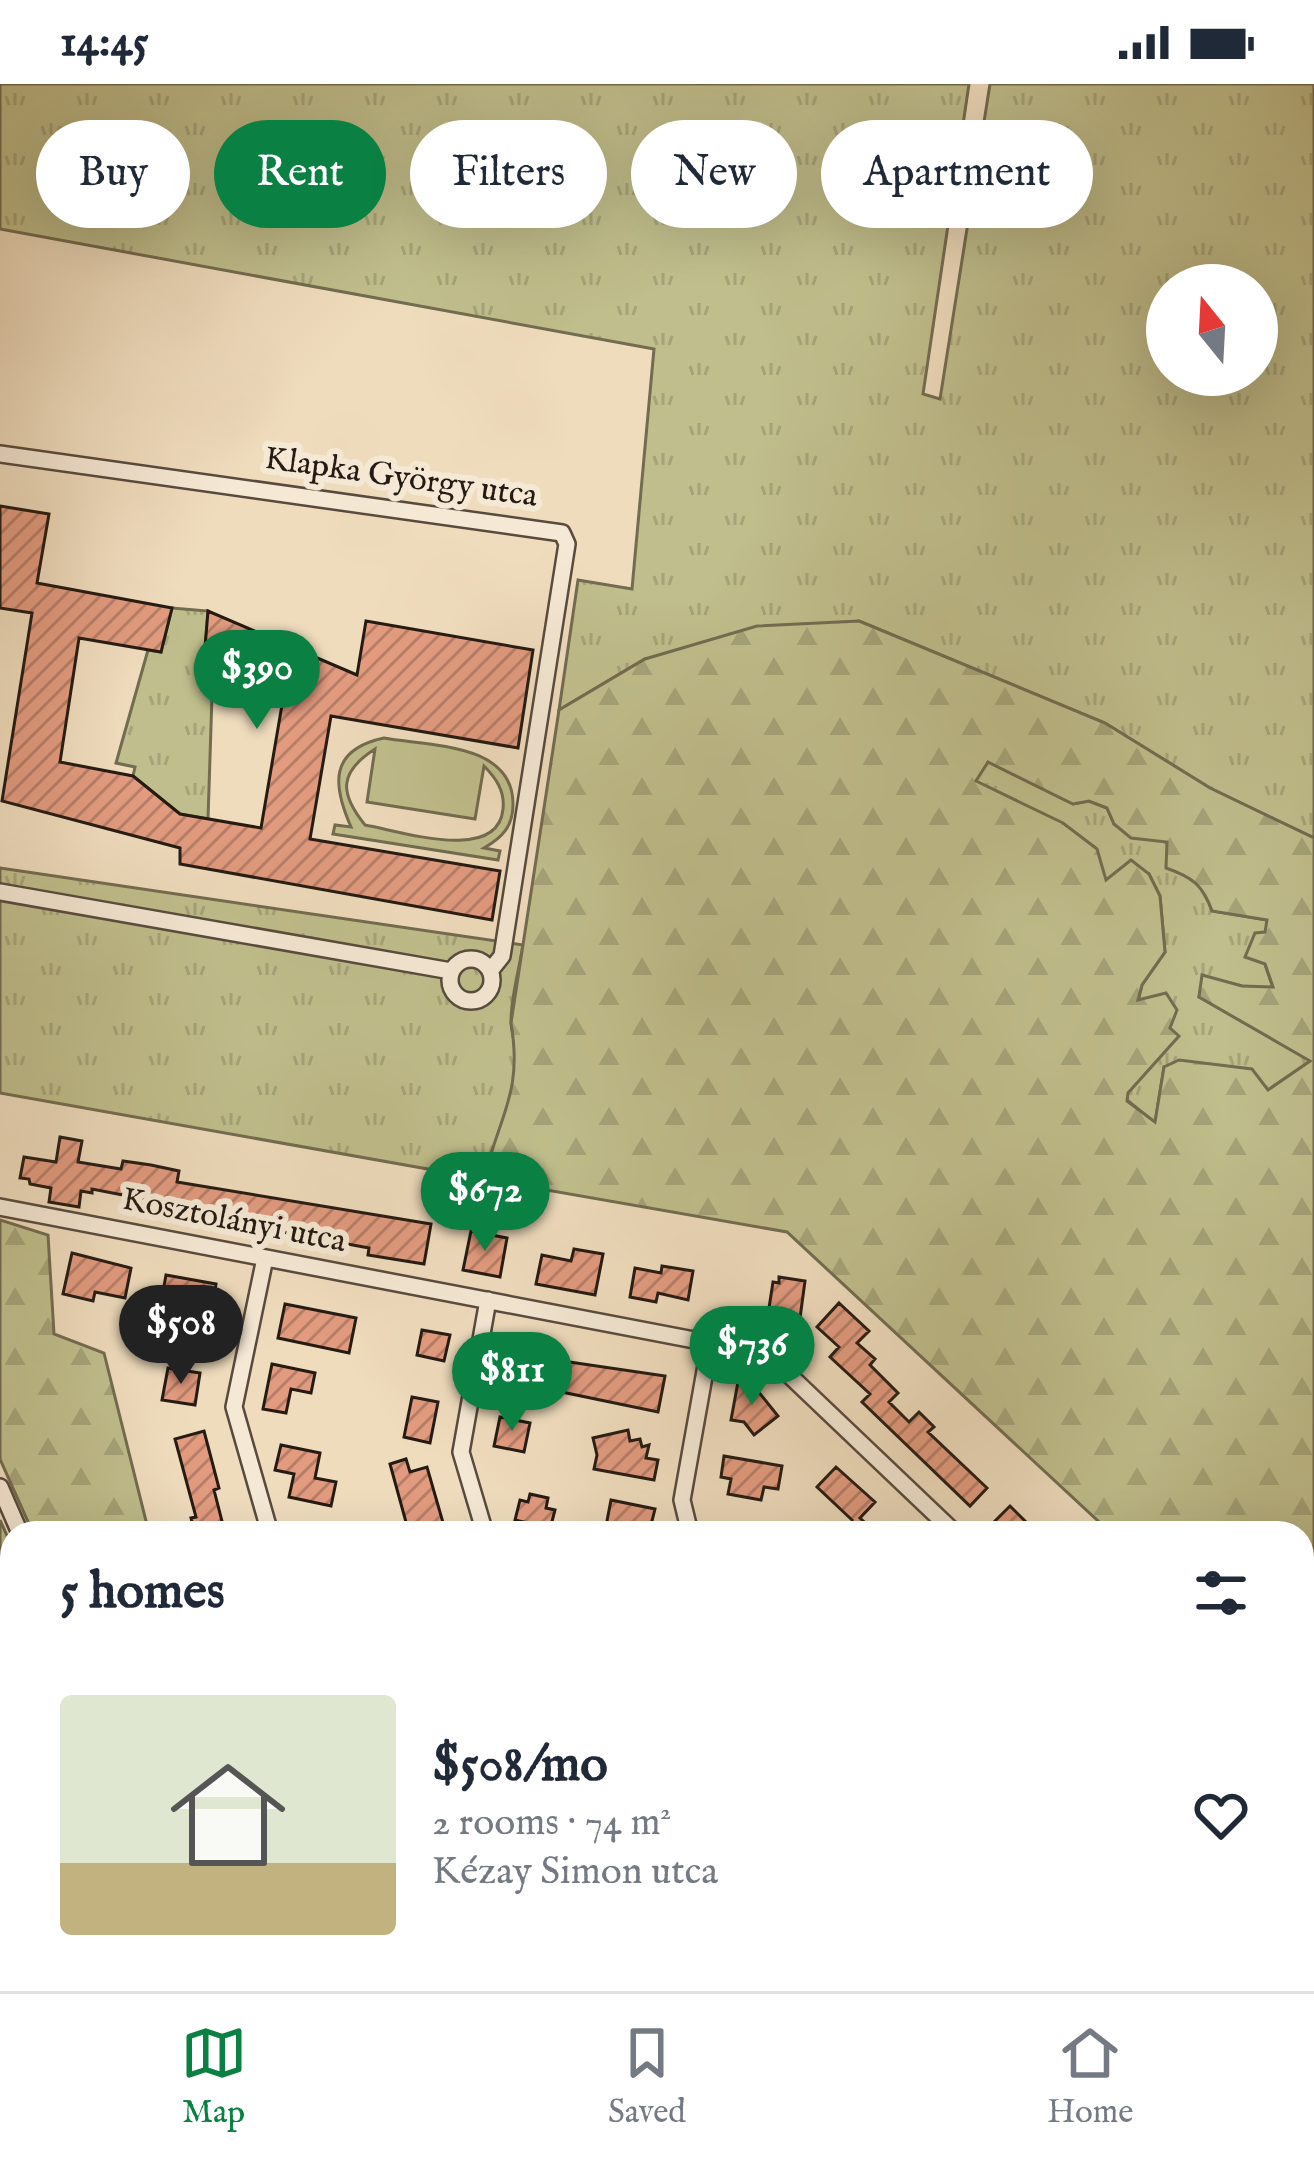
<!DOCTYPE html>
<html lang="en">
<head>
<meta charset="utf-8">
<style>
	:root { --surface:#fff; --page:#f2f2f3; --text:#1f2937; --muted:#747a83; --line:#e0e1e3; --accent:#0b8043 }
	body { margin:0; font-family:"IM FELL English",serif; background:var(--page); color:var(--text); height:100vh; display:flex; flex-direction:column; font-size:45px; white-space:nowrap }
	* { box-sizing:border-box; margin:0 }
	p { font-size:39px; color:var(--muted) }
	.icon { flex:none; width:66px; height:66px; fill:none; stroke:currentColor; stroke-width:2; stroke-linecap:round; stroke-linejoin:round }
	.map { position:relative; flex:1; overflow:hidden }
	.details { position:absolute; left:0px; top:1437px; width:1314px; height:471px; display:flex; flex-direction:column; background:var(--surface); border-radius:36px 36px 0 0; box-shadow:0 12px 48px #0002 }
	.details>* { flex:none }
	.top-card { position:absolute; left:36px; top:36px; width:1242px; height:108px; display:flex; gap:24px }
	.needle { width:78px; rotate:342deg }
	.buttons { position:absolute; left:1146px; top:180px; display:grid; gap:24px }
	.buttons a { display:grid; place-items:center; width:132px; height:132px; border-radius:50%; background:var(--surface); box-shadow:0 12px 48px #0002; font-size:60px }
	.price { position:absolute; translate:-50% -102px; padding:0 27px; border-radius:42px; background:var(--accent); color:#fff; font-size:39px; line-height:78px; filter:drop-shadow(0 3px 6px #0008) }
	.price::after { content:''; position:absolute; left:50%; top:72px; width:36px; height:27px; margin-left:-18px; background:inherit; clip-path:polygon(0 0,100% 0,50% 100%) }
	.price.current { background:#222; color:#fff }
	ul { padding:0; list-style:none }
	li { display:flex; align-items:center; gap:36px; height:300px; padding:0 60px }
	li+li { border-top:3px solid var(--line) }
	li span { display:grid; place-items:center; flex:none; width:336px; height:240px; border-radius:12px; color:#555 }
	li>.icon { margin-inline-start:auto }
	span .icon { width:144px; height:144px; fill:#fffc; stroke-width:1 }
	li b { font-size:51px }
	h2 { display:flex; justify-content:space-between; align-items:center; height:144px; padding:0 60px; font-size:51px }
	.chip { padding:0 42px; border-radius:54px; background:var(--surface); box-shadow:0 12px 48px #0002; font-size:42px; line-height:108px }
	.chip.current { background:var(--accent); color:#fff }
	.status { display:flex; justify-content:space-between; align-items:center; height:84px; padding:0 60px; background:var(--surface); direction:ltr }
	.status svg { height:33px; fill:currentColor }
	.tab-bar { display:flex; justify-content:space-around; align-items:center; height:168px; border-top:3px solid var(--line); background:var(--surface); font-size:33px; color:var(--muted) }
	.tab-bar a { display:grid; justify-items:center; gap:6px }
	.tab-bar .current { color:var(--accent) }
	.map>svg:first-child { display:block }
</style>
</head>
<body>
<div class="status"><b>14:45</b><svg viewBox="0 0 49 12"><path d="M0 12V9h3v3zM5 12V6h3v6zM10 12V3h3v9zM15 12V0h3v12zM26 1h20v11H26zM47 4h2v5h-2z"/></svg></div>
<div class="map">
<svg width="1314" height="1907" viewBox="0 0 1314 1907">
	<defs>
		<pattern id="grass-tufts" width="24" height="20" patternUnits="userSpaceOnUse" patternTransform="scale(3)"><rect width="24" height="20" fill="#c0be8c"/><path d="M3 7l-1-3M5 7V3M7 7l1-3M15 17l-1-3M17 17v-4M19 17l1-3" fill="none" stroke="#a5a378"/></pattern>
		<pattern id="forest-firs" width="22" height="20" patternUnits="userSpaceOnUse" patternTransform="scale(3)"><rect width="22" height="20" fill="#c0be8c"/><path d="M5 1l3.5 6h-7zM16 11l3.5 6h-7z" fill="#a5a378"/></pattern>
		<pattern id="building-hatch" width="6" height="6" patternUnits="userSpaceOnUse" patternTransform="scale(3)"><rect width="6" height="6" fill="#e29b7f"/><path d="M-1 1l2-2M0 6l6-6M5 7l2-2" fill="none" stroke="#b77e67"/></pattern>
	</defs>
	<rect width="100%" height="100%" fill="#efdcbd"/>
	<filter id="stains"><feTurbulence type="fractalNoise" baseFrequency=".00167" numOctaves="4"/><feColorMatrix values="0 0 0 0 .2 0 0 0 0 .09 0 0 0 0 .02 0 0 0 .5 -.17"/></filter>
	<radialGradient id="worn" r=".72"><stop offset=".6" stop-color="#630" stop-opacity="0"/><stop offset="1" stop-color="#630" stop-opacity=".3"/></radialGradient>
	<path fill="url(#grass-tufts)" stroke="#726c50" stroke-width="3" fill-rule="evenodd" d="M0,0H969L923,310L940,315L990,0H1314V754L1210,704L1105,639L859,537L645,575L559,626L578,496L632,505L654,265L0,145ZM1167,201H1257V291H1167Z
		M172,524L208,527L204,576L213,581L208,735L180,730L133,692L135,683L116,679L148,566L161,568Z
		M988,678L1073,720L1089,717L1107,724L1114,740C1130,745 1147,749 1162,756C1176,763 1207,811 1212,827L1267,836L1265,880L1273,904L1242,902L1203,892L1199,913L1311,977L1268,1006L1164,983L1155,1039L1127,1016L1138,917L1142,901L1165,868L1160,812L1149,790L1106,797L975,697Z
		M0,784L523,861C519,886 511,913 511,937C511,950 517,963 517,975C516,1018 494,1055 484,1095L0,1009Z
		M0,1436L12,1463V1647L0,1606Z
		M0,1704L12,1751V1896H48L50,1907H7L0,1876Z
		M76,1896H149L150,1907H79Z
		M169,1896H255L257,1907H170Z
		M984,1896H1064L1122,1907H1045Z"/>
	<path fill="url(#forest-firs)" stroke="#726c50" stroke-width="3" fill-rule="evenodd" d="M859,537L1105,639L1210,704L1314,754V1620L1307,1616L1302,1603V1449H1111L787,1148L484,1095C499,1032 523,1009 511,939L559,626L645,575L757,542ZM988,678L1073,720L1089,717L1107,724L1114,740L1131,754L1167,758L1166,784C1192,793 1203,801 1212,827L1267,836L1265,848L1255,849L1245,873L1265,880L1273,903L1242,902L1202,891L1199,913L1310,977L1268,1006L1252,985L1179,976L1164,983L1155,1038L1127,1017L1128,1009L1179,952L1170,944L1177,926L1166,909L1138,916L1142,901L1165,868L1160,812L1149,790L1131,776L1106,796L1097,765L1063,739L976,697Z
		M0,1136L48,1151L54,1250L104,1269L149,1449H33L0,1375Z"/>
	<path fill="#c0be8c" stroke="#726c50" stroke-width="3" fill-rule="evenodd" d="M384,654C427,662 513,658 513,720C513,742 503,753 484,764L500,767L498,776L333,750L335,741L351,743C333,702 328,666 384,654ZM375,665L367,718L475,735L484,682C496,694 505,707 503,725C498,780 400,747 365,741C339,709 339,688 375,665Z"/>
	<path fill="url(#building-hatch)" stroke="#251b13" stroke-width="3" d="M0,422L49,430L37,499L172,524L161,568L79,554L60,678L133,692L180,730L261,744L283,615L204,576L208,527L357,591L366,537L533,566L518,664L331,632L310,755L500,787L492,836L180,780V764L2,717L32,529L0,524Z
		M60,1053L82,1057L78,1078L121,1085L123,1077L151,1081L179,1087L177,1098L431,1140L424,1180L368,1171L369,1164L196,1132L197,1126L160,1119L159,1126L126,1121L128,1112L92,1105V1109L81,1107L79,1123L49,1118L51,1104L30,1100L29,1095L20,1094L24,1073L56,1078Z
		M471,1147L507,1154L500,1193L463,1186Z
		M574,1165L603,1170L595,1211L536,1200L542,1171L571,1177Z
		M72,1169L131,1184L125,1214L95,1208L93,1217L63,1210Z
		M662,1182L693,1187L688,1216L658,1209L656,1218L630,1213L635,1184L661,1189Z
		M166,1191L216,1200L207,1251L157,1241Z
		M779,1193L805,1197L800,1234L776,1230L777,1225L769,1224L773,1198L779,1199Z
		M839,1219L869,1247L857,1259L875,1275L870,1281L898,1309L889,1318L909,1338L919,1328L934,1343L928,1348L987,1404L970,1422L862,1318L870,1310L830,1273L839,1263L817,1243Z
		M285,1220L356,1234L349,1269L278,1254Z
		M422,1246L450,1251L444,1277L417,1271Z
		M516,1261L550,1267L549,1275L665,1292L658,1328L499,1295L503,1269L514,1271Z
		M272,1280L315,1289L311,1309L291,1305L286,1329L263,1325Z
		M168,1284L200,1289L195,1321L162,1316Z
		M738,1298L753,1301L778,1332L754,1351L744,1338L731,1336Z
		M412,1313L438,1318L430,1359L404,1353Z
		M500,1333L530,1339L524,1368L494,1362Z
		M628,1346L630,1357L640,1355L642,1363L649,1361L646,1374L658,1376L654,1396L594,1385L597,1371L593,1354Z
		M204,1347L219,1404L214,1406L225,1449H195L191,1434L196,1433L175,1355Z
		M281,1361L320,1369L315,1394L336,1398L331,1422L289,1413L294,1390L275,1386Z
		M724,1372L782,1382L778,1405L764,1403L761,1416L728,1410L731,1395L721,1393Z
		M406,1375L410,1388L427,1383L446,1449H432L430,1443L409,1449L390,1380Z
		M836,1383L875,1418L860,1434L876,1449H840L852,1436L817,1403Z
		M530,1410L548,1414L546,1424L555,1426L549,1449H521L524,1438L515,1436L520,1416L528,1418Z
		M611,1416L655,1425L649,1449H619L618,1444L606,1442Z
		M1010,1422L1037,1449H983Z"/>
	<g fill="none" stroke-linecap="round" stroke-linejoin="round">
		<defs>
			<path id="minor" d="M0,370L562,449L567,460L502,872L490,887
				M0,808L451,887
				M450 896a21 21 0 1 1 42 0a21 21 0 1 1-42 0Z
				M0,1123L767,1270L955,1449
				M265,1174L234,1323L270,1449
				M0,1403L20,1449
				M485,1449L461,1368L488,1216
				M690,1449L682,1416L710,1259
				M1302,1829L1314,1831
				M159,1896L160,1907
				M264,1896L265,1907
				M629,1896L682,1907
				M569,1907L570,1896
				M705,1907L707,1896"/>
		</defs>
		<use href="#minor" stroke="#584b3e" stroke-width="20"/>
		<use href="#minor" stroke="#f5e8d4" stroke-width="15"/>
		<path stroke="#251b13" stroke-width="4.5" stroke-dasharray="21 21" stroke-linecap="butt" d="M0,1638L12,1677
			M0,1675L12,1718
			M68,1896L70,1907"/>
	</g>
	<g text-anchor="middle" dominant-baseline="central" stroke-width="12" stroke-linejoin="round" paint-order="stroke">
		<g font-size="33" fill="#251b13" stroke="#f5e8d4">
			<text transform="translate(401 394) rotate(8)">Klapka György utca</text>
			<text transform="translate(234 1137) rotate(11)">Kosztolányi utca</text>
		</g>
	</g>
	<rect width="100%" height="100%" filter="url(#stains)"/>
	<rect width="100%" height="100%" fill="url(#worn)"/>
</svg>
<div class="buttons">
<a><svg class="needle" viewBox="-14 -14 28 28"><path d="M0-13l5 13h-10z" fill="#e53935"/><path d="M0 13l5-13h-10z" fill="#747a83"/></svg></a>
</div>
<b class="price" style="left:257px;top:648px">$390</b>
<b class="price" style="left:485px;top:1170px">$672</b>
<b class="price current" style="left:181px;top:1303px">$508</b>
<b class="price" style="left:752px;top:1324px">$736</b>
<b class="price" style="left:512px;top:1350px">$811</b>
<div class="top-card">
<a class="chip">Buy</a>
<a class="chip current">Rent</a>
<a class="chip">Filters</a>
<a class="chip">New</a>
<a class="chip">Apartment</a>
</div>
<section class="details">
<h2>5 homes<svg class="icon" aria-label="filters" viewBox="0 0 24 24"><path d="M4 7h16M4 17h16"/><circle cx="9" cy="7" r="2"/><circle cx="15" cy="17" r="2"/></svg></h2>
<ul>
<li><span style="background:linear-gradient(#dfe7d0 70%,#c2b280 0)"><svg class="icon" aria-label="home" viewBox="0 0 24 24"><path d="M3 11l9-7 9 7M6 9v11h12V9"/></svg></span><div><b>$508/mo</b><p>2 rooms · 74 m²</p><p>Kézay Simon utca</p></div><svg class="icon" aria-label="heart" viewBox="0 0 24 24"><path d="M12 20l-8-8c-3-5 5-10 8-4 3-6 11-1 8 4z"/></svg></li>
</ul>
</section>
</div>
<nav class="tab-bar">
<a class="current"><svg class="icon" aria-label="map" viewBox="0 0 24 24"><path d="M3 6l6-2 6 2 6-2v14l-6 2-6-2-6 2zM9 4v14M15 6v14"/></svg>Map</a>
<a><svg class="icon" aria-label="saved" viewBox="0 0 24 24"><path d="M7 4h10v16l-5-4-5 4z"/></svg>Saved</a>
<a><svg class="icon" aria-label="home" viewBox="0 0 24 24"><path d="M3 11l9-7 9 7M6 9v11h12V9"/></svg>Home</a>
</nav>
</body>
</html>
